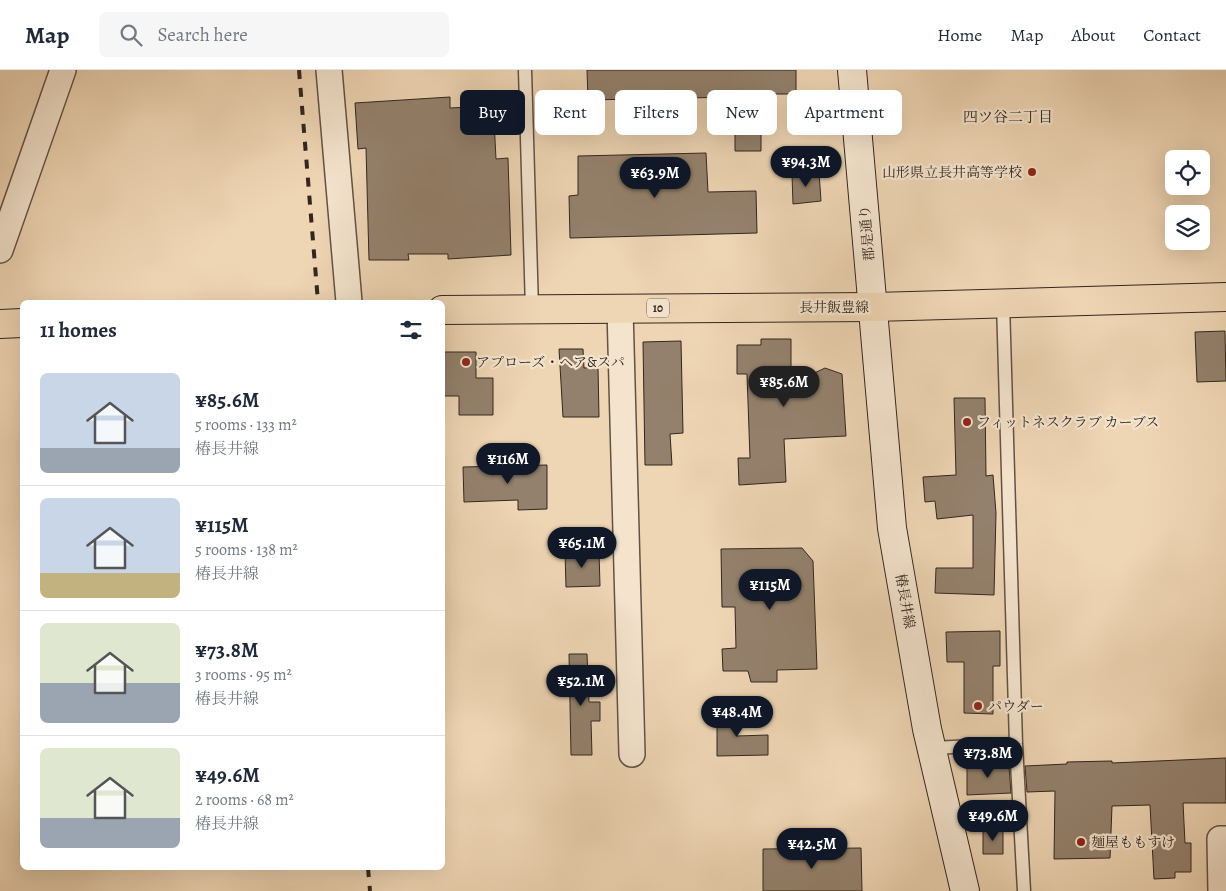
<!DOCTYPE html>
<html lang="en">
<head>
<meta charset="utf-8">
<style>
	:root { --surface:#fff; --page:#f6f6f7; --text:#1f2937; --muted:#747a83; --line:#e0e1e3; --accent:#111827 }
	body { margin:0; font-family:Alegreya,"Noto Serif JP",serif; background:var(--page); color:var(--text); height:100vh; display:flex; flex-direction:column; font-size:19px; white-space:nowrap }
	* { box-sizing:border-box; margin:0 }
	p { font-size:16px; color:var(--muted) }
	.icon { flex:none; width:28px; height:28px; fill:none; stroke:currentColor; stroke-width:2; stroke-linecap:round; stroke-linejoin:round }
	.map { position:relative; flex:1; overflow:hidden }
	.side { position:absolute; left:20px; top:230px; width:425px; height:570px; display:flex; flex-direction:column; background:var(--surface); border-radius:8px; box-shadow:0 5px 20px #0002 }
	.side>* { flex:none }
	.hud { position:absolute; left:460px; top:20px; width:475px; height:45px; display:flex; gap:10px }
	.buttons { position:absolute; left:1165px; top:80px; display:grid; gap:10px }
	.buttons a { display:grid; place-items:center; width:45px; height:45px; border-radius:8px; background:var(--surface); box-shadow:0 5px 20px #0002; font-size:25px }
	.price { position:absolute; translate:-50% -42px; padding:0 11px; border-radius:18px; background:var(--accent); color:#fff; font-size:16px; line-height:32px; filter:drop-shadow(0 1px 2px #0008) }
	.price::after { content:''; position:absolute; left:50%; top:30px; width:15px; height:11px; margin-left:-8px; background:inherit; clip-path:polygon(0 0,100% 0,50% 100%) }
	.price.active { background:#222; color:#fff }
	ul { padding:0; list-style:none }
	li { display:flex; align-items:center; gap:15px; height:125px; padding:0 20px }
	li+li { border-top:1px solid var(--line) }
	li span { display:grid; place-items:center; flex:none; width:140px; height:100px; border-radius:8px; color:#555 }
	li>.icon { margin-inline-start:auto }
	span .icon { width:60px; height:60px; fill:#fffc; stroke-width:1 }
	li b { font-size:21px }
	h2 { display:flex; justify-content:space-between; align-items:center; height:60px; padding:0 20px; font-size:21px }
	.tag { padding:0 18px; border-radius:8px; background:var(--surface); box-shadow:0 5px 20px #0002; font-size:18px; line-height:45px }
	.tag.active { background:var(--accent); color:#fff }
	header { display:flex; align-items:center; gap:30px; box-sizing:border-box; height:70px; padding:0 25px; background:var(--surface); border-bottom:1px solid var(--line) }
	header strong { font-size:24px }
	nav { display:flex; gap:28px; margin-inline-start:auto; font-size:18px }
	.search { width:350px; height:45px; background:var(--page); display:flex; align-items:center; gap:12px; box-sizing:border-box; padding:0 18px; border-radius:8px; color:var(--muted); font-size:19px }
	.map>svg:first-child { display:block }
</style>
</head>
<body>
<header>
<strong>Map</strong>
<div class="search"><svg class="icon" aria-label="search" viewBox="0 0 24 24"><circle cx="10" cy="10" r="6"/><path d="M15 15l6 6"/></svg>Search here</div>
<nav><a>Home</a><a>Map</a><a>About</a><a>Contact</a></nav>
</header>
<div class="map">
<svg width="1226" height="821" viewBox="0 0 1226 821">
	<rect width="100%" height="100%" fill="#eed5b4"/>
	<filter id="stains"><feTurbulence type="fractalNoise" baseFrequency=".004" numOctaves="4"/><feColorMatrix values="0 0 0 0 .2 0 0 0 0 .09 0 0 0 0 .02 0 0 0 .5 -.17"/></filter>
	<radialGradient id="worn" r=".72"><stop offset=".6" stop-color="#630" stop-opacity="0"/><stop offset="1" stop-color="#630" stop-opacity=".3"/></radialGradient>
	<path fill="#94816d" stroke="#332620" d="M587,0H796V24H761V81H735V27L588,30Z
		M450,27V38L492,36V28L511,27L512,49L494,50L496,89L508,88L511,185L448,189V184H408L409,190H369L366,78L358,79L355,33Z
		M706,83L708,122L756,121L757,163L570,168L569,126L578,125V86Z
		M819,102L821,131L793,134L792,105Z
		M1225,261L1226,311L1197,312L1195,262Z
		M761,269H791V314L825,298L842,304L846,366L784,369L786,412L739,415L738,388H750L747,304H737V275H761Z
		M681,271L683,363L670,364L672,395H645L643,272Z
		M559,279H583L584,298L598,297L599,347H563Z
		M442,282H476V308H493V345H459V326H442Z
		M954,328H985L986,406L993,405L996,443L994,525L935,523L936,498H973V445L937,449L935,431L925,432L923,407L956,405Z
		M547,395V439L518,440V430L464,432L463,397Z
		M802,478L813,491L817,599L777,600V612H751L748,601H723L722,579L736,578L735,537H722L721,479Z
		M599,482L600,516L566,517L565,483Z
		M1000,561V596H993V644L964,643V592H947L946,562Z
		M569,584H587L589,632H600V651H591L592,685H571Z
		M717,641H737V666L768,665V685L717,686Z
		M1226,688V733H1183L1185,773H1191V802H1175V808L1154,809L1150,735L1112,736L1110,788L1054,789L1055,721L1027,722L1025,696L1067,694V692L1112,691V693Z
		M967,694H1000V697H1009L1011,723L967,725Z
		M983,760H1003V784H983Z
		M861,778L862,821H763V779Z"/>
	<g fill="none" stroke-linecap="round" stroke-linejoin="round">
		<defs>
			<path id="lane" d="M525,0L532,239
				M1003,233L1016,674L1024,821
				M932,678L1016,674"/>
			<path id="street" d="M329,0L349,232
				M0,180L63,0
				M620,239L632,684
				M1221,821L1220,769H1226"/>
			<path id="secondary" d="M852,0L892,458L927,659L965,821"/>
			<path id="primary" d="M442,240L874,237L1226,227
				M0,254L22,253"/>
		</defs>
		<use href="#lane" stroke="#625245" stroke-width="15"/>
		<use href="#street" stroke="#625245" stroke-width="28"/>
		<use href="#secondary" stroke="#332620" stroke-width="30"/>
		<use href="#primary" stroke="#332620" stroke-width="30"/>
		<use href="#lane" stroke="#f4e4ce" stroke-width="12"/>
		<use href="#street" stroke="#f4e4ce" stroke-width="25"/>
		<use href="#secondary" stroke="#f4e4ce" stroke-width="28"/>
		<use href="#primary" stroke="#eed5b4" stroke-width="28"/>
		<path stroke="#332620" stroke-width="4" stroke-dasharray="9 9" stroke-linecap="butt" d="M299,0L318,232
			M368,798L370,821"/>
	</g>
	<g fill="#8f2418" stroke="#f4e4ce" stroke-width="2">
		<circle cx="1032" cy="102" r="5"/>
		<circle cx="466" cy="292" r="5"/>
		<circle cx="967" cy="352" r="5"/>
		<circle cx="978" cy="636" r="5"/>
		<circle cx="1081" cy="772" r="5"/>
	</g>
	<g text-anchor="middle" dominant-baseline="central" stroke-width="4.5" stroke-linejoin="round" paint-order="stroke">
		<rect fill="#f4e4ce" stroke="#6d5f54" stroke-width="1" x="647" y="228.5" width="22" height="19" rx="4"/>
		<g font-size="12" font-weight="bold" fill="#332620">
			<text x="658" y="238">10</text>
		</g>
		<g font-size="14" fill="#332620" stroke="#f4e4ce" text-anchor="start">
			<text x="1022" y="102" text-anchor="end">山形県立長井高等学校</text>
			<text x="476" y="292">アプローズ・ヘア&amp;スパ</text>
			<text x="977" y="352">フィットネスクラブ カーブス</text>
			<text x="988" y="636">パウダー</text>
			<text x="1091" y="772">麺屋ももすけ</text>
		</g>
		<g font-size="14" fill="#332620" stroke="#f4e4ce">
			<text transform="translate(867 163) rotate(-95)">郡是通り</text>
			<text x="834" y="237">長井飯豊線</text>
			<text transform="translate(905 531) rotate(80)">椿長井線</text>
		</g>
		<g font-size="15" fill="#332620" stroke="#f4e4ce">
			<text x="1008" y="47">四ツ谷二丁目</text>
		</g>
	</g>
	<rect width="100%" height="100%" filter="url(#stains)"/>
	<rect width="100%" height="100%" fill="url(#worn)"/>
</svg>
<div class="buttons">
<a><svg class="icon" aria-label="locate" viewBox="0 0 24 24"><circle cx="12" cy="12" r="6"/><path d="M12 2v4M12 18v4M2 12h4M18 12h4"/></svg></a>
<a><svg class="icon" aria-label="layers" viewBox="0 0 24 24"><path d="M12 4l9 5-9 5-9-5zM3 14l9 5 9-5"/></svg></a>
</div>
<b class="price" style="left:806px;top:118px">¥94.3M</b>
<b class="price" style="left:655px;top:129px">¥63.9M</b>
<b class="price active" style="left:784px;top:338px">¥85.6M</b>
<b class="price" style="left:508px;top:415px">¥116M</b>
<b class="price" style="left:582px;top:499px">¥65.1M</b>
<b class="price" style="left:770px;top:541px">¥115M</b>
<b class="price" style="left:581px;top:637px">¥52.1M</b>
<b class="price" style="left:737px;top:668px">¥48.4M</b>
<b class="price" style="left:988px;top:709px">¥73.8M</b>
<b class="price" style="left:993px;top:772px">¥49.6M</b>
<b class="price" style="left:812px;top:800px">¥42.5M</b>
<div class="hud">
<a class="tag active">Buy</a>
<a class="tag">Rent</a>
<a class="tag">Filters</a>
<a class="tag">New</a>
<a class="tag">Apartment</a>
</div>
<section class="side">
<h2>11 homes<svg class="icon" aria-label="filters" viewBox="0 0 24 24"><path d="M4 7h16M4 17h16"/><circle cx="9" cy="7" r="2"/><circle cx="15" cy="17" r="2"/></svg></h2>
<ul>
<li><span style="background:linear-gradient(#c9d6e8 75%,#9aa5b1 0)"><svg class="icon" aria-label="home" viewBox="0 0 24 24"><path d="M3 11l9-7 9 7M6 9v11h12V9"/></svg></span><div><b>¥85.6M</b><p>5 rooms · 133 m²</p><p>椿長井線</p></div></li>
<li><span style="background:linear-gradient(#c9d6e8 75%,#c2b280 0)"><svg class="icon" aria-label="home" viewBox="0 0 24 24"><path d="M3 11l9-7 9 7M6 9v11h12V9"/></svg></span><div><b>¥115M</b><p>5 rooms · 138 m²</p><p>椿長井線</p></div></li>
<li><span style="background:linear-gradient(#dfe7d0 60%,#9aa5b1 0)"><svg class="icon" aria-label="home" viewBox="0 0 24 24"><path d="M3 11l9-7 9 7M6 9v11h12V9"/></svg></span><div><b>¥73.8M</b><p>3 rooms · 95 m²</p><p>椿長井線</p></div></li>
<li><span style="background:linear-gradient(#dfe7d0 70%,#9aa5b1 0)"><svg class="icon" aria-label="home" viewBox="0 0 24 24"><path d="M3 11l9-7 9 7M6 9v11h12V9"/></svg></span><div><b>¥49.6M</b><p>2 rooms · 68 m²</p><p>椿長井線</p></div></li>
</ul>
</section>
</div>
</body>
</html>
